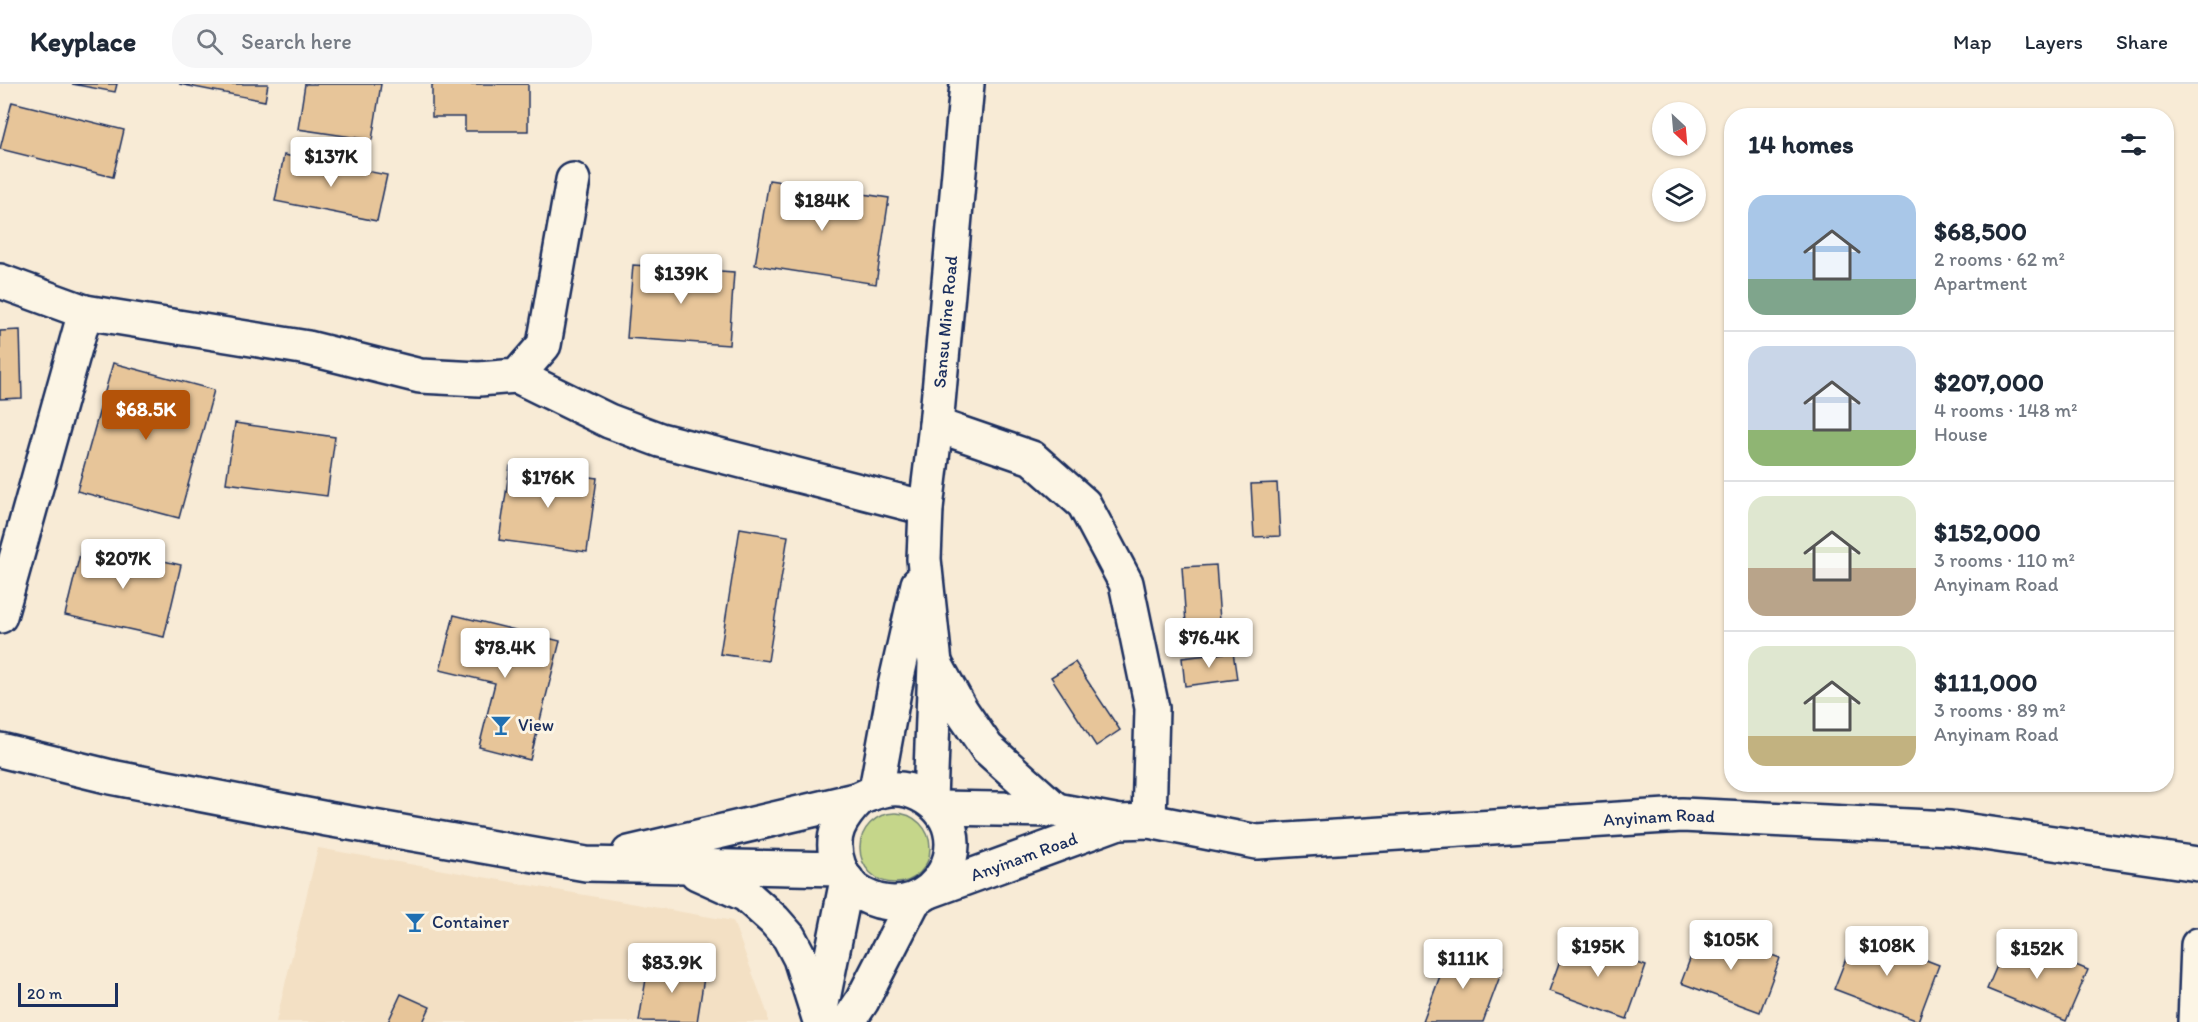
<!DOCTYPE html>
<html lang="en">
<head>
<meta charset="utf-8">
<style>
	:root { --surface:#fff; --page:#f6f6f7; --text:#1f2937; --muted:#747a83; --line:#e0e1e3; --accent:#b45309 }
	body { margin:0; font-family:Itim,sans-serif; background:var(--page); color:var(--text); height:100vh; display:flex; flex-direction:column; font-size:22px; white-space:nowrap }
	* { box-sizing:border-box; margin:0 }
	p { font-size:20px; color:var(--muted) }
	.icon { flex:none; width:33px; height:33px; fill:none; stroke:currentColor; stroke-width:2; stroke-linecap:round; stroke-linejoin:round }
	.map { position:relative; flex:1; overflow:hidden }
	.side { position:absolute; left:1724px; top:24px; width:450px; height:684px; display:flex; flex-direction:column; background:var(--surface); border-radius:24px; box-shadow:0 2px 4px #0004 }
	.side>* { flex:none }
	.needle { width:39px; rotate:154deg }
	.tools { position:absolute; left:1652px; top:18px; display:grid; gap:12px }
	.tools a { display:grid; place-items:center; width:54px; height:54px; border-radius:50%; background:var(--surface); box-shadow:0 2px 4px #0004; font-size:30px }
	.scale { position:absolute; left:18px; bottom:15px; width:100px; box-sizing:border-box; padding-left:6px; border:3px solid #1b2f5e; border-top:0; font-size:16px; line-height:21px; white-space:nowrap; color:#1b2f5e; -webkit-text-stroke:4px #fcf5e5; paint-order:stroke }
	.price { position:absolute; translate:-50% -51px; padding:0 14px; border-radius:6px; background:#fff; color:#222; font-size:20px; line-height:39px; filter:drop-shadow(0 2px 3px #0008) }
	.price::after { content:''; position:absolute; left:50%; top:36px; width:18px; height:14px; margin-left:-9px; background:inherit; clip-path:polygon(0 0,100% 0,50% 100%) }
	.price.on { background:var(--accent); color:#fff }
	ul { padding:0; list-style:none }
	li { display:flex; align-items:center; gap:18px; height:150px; padding:0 24px }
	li+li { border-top:2px solid var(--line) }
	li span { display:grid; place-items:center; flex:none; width:168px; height:120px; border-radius:18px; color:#555 }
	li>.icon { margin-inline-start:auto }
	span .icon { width:72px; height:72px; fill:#fffc; stroke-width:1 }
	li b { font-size:26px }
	h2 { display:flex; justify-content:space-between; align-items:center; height:72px; padding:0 24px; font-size:26px }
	header { display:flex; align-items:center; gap:36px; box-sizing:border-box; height:84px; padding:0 30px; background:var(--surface); border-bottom:2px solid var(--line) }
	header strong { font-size:28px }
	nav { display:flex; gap:33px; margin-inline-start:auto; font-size:21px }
	.search { width:420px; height:54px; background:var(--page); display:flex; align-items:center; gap:15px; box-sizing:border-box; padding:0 21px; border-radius:24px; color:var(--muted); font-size:22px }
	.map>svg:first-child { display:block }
</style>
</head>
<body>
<header>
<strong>Keyplace</strong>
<div class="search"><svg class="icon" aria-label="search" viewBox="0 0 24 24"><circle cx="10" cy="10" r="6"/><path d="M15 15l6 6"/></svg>Search here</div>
<nav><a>Map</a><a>Layers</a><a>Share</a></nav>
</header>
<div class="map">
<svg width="2198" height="938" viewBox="0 0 2198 938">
	<rect width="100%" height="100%" fill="#f8ebd6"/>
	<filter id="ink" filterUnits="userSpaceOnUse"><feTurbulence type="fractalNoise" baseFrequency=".0167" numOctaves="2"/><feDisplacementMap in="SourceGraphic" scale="12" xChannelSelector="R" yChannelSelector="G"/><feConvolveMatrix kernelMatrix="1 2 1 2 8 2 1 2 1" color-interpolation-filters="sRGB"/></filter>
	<g filter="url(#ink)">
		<path fill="#f3e0c4" d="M318,764L733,837L768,931V938H276Z"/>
		<path fill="#c5d68a" stroke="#708274" stroke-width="1.5" d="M860 764a35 35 0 1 1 70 0a35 35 0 1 1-70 0Z"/>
		<path fill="#e7c599" stroke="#1b2f5e" stroke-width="1.5" d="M72,0H117L115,8Z
			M179,0H268L265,17Z
			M305,0H381L372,56L298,45Z
			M432,0H528V47H465V33H432Z
			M12,18L124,46L113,93L0,65Z
			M284,71L387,91L377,137L275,117Z
			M769,96L889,114L876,200L755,181Z
			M633,181L734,188L729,261L627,254Z
			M20,246L22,314L0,315V247Z
			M113,279L214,306L179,434L77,407Z
			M235,339L335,353L327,412L226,399Z
			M510,382L597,394L587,468L499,456Z
			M1277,399L1280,452L1254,453L1251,400Z
			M740,444L788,452L768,577L720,570Z
			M83,458L181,481L164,553L65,531Z
			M1216,481L1222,565L1188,568L1182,483Z
			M454,531L560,557L530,676L479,663L495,599L440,586Z
			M1233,568L1237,595L1185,602L1182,574Z
			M1075,578L1120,646L1096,662L1051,593Z
			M1701,846L1780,874L1760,928L1681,899Z
			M1856,849L1939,881L1918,937L1834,905Z
			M1568,854L1646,882L1627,935L1549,907Z
			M2009,854L2088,886L2066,937L1987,905Z
			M1450,865L1503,884L1483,938H1423Z
			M649,877L705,887L697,938L639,937Z
			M401,910L430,923L423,938H388Z"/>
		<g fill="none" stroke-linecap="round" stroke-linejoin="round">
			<defs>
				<g id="minor">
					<path d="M0,197L85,228L308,264L420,292L479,295L517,292L544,261L573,96"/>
					<path d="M517,292L609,337L660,356L926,424"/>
					<path d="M936,341L1032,374L1084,420L1126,499L1152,624L1149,737"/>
					<path d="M0,532L85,228"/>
					<path d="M936,581L961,626L987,664L1056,726"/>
					<path d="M0,666L111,693L327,735L586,780L840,785"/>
					<path d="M876,706L895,602L918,500"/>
					<path id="s1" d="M930,716L935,579L924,475L926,424L936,341L967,0"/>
					<path id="s2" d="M939,724L1056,726L1120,738L1149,737L1257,758L1682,731L1950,744L2198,780"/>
					<path d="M629,769L859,715C879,705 899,700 920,711C989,746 935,848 863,811C841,800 829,767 838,744C843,732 850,724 859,715"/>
					<path d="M697,789L746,811L774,836L789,853L800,874L819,934"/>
					<path id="s3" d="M930,807L1119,738"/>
					<path d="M820,930L847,796"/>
					<path d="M848,938L862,917L914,816"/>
					<path d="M2195,938L2198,861"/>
				</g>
			</defs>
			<use href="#minor" stroke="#1b2f5e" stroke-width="38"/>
			<use href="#minor" stroke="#fcf5e5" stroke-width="33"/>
		</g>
	</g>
	<defs>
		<symbol id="bar-bare" viewBox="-9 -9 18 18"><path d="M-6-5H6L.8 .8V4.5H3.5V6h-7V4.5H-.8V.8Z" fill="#1f6fb2" stroke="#fcf5e5" stroke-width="2.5" paint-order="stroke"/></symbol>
	</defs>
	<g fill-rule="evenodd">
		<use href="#bar-bare" x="486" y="626" width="30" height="30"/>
		<use href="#bar-bare" x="400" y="823" width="30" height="30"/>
	</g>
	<g text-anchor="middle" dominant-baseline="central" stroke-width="6" stroke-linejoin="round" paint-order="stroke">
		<g font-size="18" fill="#1b2f5e" stroke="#fcf5e5">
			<text stroke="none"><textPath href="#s1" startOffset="480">Sansu Mine Road</textPath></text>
			<text stroke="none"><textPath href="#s2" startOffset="724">Anyinam Road</textPath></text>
			<text stroke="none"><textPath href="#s3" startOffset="100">Anyinam Road</textPath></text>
		</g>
		<g font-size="18" fill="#1b2f5e" stroke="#fcf5e5" text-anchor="start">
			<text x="518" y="641">View</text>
			<text x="432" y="838">Container</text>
		</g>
	</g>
</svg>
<div class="tools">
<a><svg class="needle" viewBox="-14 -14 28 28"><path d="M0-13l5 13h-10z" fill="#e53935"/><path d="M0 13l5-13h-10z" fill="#747a83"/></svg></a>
<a><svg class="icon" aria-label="layers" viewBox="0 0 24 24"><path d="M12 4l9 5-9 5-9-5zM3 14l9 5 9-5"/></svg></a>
</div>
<div class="scale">20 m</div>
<b class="price" style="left:331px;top:104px">$137K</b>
<b class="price" style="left:822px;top:148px">$184K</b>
<b class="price" style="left:681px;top:221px">$139K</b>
<b class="price on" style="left:146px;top:357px">$68.5K</b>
<b class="price" style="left:548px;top:425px">$176K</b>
<b class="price" style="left:123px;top:506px">$207K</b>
<b class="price" style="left:1209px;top:585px">$76.4K</b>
<b class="price" style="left:505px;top:595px">$78.4K</b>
<b class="price" style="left:1731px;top:887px">$105K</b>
<b class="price" style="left:1887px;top:893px">$108K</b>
<b class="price" style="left:1598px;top:894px">$195K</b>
<b class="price" style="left:2037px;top:896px">$152K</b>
<b class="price" style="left:1463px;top:906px">$111K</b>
<b class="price" style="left:672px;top:910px">$83.9K</b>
<section class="side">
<h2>14 homes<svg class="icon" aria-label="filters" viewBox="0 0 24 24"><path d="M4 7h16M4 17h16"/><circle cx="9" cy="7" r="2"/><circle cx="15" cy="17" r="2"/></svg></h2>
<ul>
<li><span style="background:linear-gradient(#a9c7e8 70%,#7fa58c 0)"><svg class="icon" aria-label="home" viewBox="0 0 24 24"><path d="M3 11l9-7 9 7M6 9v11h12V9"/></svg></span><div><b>$68,500</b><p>2 rooms · 62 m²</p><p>Apartment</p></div></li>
<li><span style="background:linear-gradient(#c9d6e8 70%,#8fb573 0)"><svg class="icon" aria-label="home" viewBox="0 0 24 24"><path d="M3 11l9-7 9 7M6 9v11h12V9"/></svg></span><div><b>$207,000</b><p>4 rooms · 148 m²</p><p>House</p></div></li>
<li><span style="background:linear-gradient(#dfe7d0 60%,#b9a48a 0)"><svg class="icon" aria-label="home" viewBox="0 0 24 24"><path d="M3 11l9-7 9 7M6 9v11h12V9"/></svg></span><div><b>$152,000</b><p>3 rooms · 110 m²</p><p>Anyinam Road</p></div></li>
<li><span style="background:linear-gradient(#dfe7d0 75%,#c2b280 0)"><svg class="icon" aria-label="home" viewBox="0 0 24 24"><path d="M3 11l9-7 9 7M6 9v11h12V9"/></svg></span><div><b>$111,000</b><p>3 rooms · 89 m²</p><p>Anyinam Road</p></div></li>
</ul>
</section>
</div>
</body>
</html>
